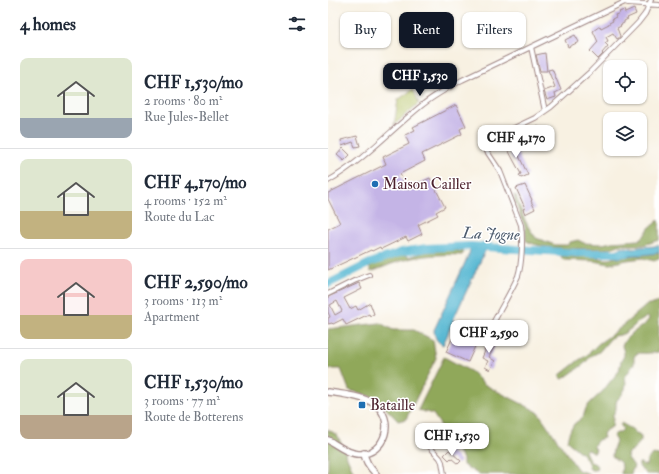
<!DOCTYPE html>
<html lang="en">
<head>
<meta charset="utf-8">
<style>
	:root { --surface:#fff; --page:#f2f2f3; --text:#1f2937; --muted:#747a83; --line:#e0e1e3; --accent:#111827 }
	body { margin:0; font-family:"IM FELL Double Pica",serif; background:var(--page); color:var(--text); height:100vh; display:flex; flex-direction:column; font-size:15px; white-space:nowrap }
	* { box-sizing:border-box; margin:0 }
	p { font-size:13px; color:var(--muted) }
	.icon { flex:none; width:22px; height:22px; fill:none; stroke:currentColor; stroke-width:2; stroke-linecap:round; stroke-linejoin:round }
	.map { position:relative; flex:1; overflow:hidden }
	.sheet { display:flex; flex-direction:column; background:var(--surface); width:328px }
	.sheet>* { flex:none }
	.hud { position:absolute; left:12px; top:12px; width:259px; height:36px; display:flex; gap:8px }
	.tools { position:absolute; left:275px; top:60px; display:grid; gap:8px }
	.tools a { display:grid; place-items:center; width:44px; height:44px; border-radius:8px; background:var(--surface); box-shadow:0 1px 3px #0004; font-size:20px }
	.price { position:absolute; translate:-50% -34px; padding:0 9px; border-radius:8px; background:#fff; color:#222; font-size:13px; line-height:26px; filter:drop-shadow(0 1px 2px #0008) }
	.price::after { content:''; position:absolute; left:50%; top:24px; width:12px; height:9px; margin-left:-6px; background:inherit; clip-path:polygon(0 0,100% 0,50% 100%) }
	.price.on { background:var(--accent); color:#fff }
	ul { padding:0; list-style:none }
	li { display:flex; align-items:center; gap:12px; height:100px; padding:0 20px }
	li+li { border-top:1px solid var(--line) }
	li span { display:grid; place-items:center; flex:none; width:112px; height:80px; border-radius:8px; color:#555 }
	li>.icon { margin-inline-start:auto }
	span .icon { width:48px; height:48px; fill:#fffc; stroke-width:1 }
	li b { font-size:17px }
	h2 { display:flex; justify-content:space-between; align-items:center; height:48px; padding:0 20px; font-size:17px }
	.chip { padding:0 14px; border-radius:8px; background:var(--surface); box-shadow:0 1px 3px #0004; font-size:14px; line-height:36px }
	.chip.on { background:var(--accent); color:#fff }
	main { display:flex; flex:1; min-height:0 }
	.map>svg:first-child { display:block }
</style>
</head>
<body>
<main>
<section class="sheet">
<h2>4 homes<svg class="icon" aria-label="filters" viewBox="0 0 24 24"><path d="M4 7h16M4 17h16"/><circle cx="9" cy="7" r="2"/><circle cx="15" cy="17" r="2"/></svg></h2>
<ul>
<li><span style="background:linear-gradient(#dfe7d0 75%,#9aa5b1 0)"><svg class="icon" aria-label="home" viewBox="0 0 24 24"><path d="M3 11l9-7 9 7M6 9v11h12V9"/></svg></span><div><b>CHF 1,530/mo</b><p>2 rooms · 80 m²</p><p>Rue Jules-Bellet</p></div></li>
<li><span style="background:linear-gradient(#dfe7d0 65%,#c2b280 0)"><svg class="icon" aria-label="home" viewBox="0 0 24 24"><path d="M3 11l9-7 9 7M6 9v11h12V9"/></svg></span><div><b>CHF 4,170/mo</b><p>4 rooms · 152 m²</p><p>Route du Lac</p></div></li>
<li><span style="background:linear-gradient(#f6c9c9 70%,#c2b280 0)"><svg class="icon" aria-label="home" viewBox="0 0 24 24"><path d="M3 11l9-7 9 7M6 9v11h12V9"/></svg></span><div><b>CHF 2,590/mo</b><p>3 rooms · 113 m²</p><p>Apartment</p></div></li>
<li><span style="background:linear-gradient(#dfe7d0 70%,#b9a48a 0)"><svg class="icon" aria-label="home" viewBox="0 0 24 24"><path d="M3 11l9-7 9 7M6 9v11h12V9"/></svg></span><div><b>CHF 1,530/mo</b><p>3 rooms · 77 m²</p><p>Route de Botterens</p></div></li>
</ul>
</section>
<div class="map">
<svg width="331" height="474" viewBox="0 0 331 474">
	<rect width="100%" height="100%" fill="#fff"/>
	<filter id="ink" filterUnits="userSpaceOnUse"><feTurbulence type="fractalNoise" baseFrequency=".025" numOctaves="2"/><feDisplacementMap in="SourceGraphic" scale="8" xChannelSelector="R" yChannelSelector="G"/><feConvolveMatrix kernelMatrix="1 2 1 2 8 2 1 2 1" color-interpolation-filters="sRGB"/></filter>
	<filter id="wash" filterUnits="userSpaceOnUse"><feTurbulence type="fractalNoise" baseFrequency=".012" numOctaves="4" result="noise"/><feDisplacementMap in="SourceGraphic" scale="16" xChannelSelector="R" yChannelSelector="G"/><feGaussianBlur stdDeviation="0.9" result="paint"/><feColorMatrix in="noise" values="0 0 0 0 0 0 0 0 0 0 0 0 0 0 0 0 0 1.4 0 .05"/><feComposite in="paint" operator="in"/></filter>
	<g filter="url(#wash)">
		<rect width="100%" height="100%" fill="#f8f1e2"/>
		<path fill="#b5c264" stroke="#807048" d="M85,89L91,103L66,125L70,100Z"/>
		<path fill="#90a85a" stroke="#6d6442" d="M186,195L188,196L195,216L201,228L208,238L227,245H240L242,242L250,240L256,243L274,244L284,242L311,240L316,236L321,228L331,220V240L316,245H291L283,248L276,249C254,248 217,251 198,241L197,227L187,202Z
			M126,250L136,252L134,255C118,254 100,255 84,258C70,261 56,267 43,272L41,266L47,262L73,254L81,257L96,252Z
			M327,253H331V259L326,261L315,258L299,260L282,264L265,261L236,260L234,259L233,256H238L248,257L262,256L277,259H282L288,257L290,258L303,255H314Z
			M331,301V352C327,352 325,353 321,353C316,354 313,352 308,354L306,357V364L297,377L298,383L297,389L293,396L289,400L288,403V409L285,415V418L284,427L278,430L275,434L276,438L270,440L266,445V447L268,449L267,452H265L259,449L257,451L262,462C266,463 269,464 269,468L267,470H263L261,468C261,456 247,449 239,441L241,433L246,424L255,417L258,408L262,403L275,391L281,383L291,371L293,361L296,356V352L294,346L297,340L304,333L317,324L321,319L320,317H318L316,319L309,323L305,327L297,333L292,335L286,336L282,339L271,352L263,356L256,364L235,379L232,377V375L251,360L258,356L270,344L287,332L320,304H326Z
			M52,323L65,330H86L105,340L108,358L78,419L70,421L48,398L21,390L13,369H1L0,368V329Z
			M116,357L144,372L156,384L163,388L210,412L250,470L262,474H150L135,465V459L105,414L90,410Z
			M293,423L304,429L308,433L311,434L313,437V441L305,450L300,453L299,455L300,458L306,466L303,474H293C296,461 291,463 284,456L285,449L288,441L286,438L285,436L287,434L292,432L295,429L292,424Z
			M0,429L10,436L25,471L29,474H0Z
			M324,454L331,455V474H318C316,470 310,469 311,463H313L315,465H318L319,463L318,462Z"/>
		<path fill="#51b5d0" stroke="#4e6a7e" d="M331,245V253L314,255H306L290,258L288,257V250C293,247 300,246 305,249C313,245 322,248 331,245Z
			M143,246L159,247L125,320V322L115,345C108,341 107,338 106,330L141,254Z"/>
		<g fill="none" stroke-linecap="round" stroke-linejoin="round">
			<path stroke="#51b5d0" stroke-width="8" d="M0,284L42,263L74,252L99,248L143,246L249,253H298"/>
		</g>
		<g id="blocks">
			<path fill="#c4b4e6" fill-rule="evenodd" d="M306,9L308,14L299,18L300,19L296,21V23L292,25L293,26L289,28L292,36L291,38L289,39L285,33L278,37L280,41L277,43L280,46L274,53L275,54L270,59L262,51L270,42L265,31L272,26L273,28L281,24V23L285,21L284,19L288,17L287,15L292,13L291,12L296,10L297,13Z
				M247,35L251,42L240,47L237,40Z
				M217,53L219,71H212L208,55Z
				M224,69L233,90L227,93L228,97L219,100L216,91L227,87L220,70Z
				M128,105L138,126L132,129L134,134L94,154L97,161L72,174L79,189L102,178L117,207L108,212L110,215L90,225L94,234L80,241L78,237L53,249L52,247L44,251L43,250L0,270V229L12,223L0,199V193L58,164L55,157L81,144L77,135L87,130L85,127Z
				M210,126L214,133L215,132L217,136L214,137L216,141L199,150L191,136Z
				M29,136L32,146L27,147L25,142L14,146L13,140Z
				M182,140L187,151H188L191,156L200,175L193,178L191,175L193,174L186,161L176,142Z
				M15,148L22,155L16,161L9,155Z
				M197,185L204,200L203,201L207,209L197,214L195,209L197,208L188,188Z
				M31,283L34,289L16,298L22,309L28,306L30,310L42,303L46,314L42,316L41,314L18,325L15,319L5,324L4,323L0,324V318L2,317L0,312V297ZM9,301L14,311L7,315L2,305Z
				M132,321L154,331L140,362L118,352Z
				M162,338L167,341L165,344L167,346L161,357L167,361L162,370L157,367L160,361L154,358L157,351L156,350L158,347V346Z
				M121,450L133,461L130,464L123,458L121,460L116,455Z"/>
		</g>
	</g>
	<g filter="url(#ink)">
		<use href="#blocks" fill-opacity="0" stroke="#a18886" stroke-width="1"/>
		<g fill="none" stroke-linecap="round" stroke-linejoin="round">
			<defs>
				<path id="street" d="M297,2L300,3L331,5
					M203,47L217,111
					M0,181C35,161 62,131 93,106C105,96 120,88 134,80L301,0
					M0,294L26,281L41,275
					M162,329C171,311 182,294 190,276C194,264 195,238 193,225L172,171L158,150C157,144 160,141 165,138L207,118L223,107L262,72L310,23L317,14L323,0
					M91,435L112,458L114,462L116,474"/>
				<path id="secondary" d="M0,392C14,394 33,396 45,403C69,418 57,455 31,454C20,454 9,445 0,440
					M36,453C37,462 42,468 48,474"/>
			</defs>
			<use href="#street" stroke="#a18886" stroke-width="6"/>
			<use href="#secondary" stroke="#a18886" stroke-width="8"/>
			<use href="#street" stroke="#fff" stroke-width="4"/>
			<use href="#secondary" stroke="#fff" stroke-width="5.5"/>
		</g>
	</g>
	<g fill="#1f6fb2" stroke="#fff" stroke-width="1.5">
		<circle cx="47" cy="184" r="4"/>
		<rect x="30" y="401" width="8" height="8" rx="2"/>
	</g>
	<g text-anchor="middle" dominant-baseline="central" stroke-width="3" stroke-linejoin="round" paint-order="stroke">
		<g font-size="15" fill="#4a1f2b" stroke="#fff" text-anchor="start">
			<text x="55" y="184">Maison Cailler</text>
			<text x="42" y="405">Bataille</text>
		</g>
		<g font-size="16" font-style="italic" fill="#4d5b6d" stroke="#fff">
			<text transform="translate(163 234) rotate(2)">La Jogne</text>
		</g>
	</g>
</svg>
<div class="tools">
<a><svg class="icon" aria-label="locate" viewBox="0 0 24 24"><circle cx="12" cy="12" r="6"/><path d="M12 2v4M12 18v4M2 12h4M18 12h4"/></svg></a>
<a><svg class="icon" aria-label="layers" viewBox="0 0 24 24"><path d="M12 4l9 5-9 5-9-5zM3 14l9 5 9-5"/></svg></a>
</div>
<b class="price on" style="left:92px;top:97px">CHF 1,530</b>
<b class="price" style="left:188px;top:159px">CHF 4,170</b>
<b class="price" style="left:161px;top:354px">CHF 2,590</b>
<b class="price" style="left:124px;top:457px">CHF 1,530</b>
<div class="hud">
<a class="chip">Buy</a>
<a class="chip on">Rent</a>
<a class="chip">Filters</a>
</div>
</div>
</main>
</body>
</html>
